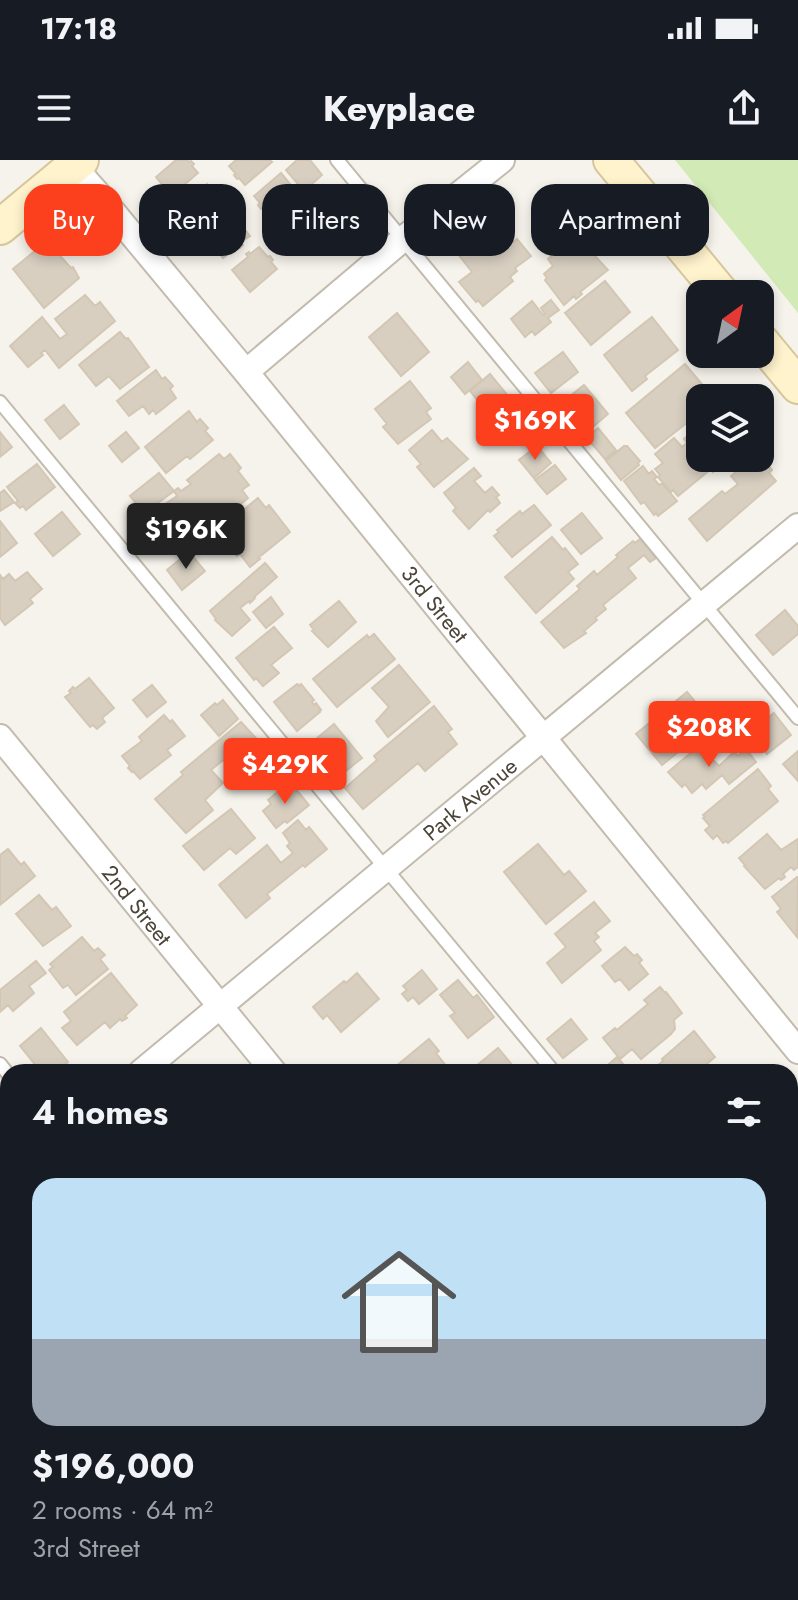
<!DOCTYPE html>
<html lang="en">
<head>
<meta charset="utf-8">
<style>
	:root { --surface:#171b24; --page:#242831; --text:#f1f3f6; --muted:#9ea1a6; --line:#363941; --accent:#fc3f1d }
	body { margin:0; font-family:Jost,sans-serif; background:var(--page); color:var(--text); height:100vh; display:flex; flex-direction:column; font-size:30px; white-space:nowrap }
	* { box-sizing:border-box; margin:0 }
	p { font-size:26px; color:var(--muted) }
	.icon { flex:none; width:44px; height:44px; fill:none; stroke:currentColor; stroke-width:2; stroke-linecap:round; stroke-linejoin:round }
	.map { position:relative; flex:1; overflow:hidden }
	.side { position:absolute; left:0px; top:904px; width:798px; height:536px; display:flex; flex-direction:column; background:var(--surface); border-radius:24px 24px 0 0; box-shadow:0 4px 12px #0003 }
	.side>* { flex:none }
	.banner { position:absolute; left:24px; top:24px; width:750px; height:72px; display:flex; gap:16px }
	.needle { width:52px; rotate:33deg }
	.controls { position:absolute; left:686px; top:120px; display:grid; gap:16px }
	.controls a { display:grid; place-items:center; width:88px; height:88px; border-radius:16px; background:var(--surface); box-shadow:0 4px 12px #0003; font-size:40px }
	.price { position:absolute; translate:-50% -68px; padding:0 18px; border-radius:8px; background:var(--accent); color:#fff; font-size:26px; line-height:52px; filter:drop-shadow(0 2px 4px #0008) }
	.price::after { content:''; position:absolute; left:50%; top:48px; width:24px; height:18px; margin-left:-12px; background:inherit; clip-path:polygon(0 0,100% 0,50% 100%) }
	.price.on { background:#222; color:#fff }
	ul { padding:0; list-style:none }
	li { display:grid; align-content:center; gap:16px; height:424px; padding:0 32px }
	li+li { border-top:2px solid var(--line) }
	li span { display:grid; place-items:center; height:248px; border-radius:24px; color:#555 }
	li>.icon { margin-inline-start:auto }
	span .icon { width:144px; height:144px; fill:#fffc; stroke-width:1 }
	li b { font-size:34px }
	h2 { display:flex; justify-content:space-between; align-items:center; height:96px; padding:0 32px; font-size:34px }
	.pill { padding:0 28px; border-radius:24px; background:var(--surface); box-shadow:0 4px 12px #0003; font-size:28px; line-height:72px }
	.pill.on { background:var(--accent); color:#fff }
	.status { display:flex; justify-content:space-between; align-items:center; height:56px; padding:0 40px; background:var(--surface); direction:ltr }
	.status svg { height:22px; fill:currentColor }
	header { display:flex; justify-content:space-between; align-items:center; height:104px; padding:0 32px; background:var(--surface); font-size:36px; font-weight:700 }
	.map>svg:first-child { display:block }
</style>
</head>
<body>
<div class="status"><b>17:18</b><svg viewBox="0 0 49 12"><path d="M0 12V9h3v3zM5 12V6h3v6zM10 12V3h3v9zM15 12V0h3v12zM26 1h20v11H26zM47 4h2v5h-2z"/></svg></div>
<header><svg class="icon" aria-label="menu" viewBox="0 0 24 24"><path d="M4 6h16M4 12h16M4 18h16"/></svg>Keyplace<svg class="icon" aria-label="share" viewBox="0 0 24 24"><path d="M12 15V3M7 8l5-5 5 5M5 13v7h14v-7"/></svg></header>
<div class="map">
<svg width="798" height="1440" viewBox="0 0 798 1440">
	<rect width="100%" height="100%" fill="#f6f3ec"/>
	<path fill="#d2eab5" d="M675,0H798V153Z"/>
	<path fill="#d8cfc1" stroke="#d3c7b4" stroke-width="2" d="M176,0H187L189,2L191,1L194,4L192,6L198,13L184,25L185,27L182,29L181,28L171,35L156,17Z
		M236,0H270L272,2L245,25L239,18L237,19L234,15L236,14L229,6Z
		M297,0H310L322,15L304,31L286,10Z
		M281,13L299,35L284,48L285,50L272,58L263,47L261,49L258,45L260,43L254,36Z
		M207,24L213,32L215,31L219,34L217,36L223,43L195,65L180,47L190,39L189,37L192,34L194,36Z
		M332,27L350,49L331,64L313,42Z
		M308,46L326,68L299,90L293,83L292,85L288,81L290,79L281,69L290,62L288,60L291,57L293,59Z
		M232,54L238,62L240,61L243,64L241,65L250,76L241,82L243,85L240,88L238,86L223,98L205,76Z
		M478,78L491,94L498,88L500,92L517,79L531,96L515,108L517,111L510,117L513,121L483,146L478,140L476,142L459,122L472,112L458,94Z
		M580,80L608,110L580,132L582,134L576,139L574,136L564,145L545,120L547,118L544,114L553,106L548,99L563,86L567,91Z
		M47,81L71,108L73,107L79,118L44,148L13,109Z
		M259,87L268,97L270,96L273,100L271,102L277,109L250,132L232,110L248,97L246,94L249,92L250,94Z
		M605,121L630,152L591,185L565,153Z
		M85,135L95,146L100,142L115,161L59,208L45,190L41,193L43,195L28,207L10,186L42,157L60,179L67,174L55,159Z
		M551,140L559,150L548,158L551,162L535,175L532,171L525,177L511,159L532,141L543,155L545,154L541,148Z
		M397,153L429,192L401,216L369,177Z
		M652,157L678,190L645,216L647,219L632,231L604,195Z
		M120,172L126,179L128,178L149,207L120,229L109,216L96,226L79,205Z
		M563,192L578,212L551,233L535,213Z
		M468,202L482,220L465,234L451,217Z
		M685,204L706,229L698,236L700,238V247L692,254L694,257L655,288L626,253Z
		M156,210L162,219L165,217L173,226L170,229L176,238L156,254L153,250L149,254L143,246L129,256L117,241Z
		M490,214L509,237L489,254L470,231Z
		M410,221L431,248L426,252L431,259L398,284L383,267L387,264L375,249Z
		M584,225L608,254L587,272L563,242Z
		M504,244L518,262L499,278L484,260Z
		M64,245L79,264L60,279L45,260Z
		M189,251L197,262L200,259L208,268L205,271L213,280L190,299L187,296L166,313L145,287Z
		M700,266V298H727L728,300L713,312L711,309L678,336L673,330L671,332L658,317L660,315L655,309L663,303L655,294L674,278L682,287L687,283L684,279Z
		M598,268L616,290L605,299L587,278Z
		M432,270L442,282L447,278L468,299L434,327L417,307L421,304L409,290Z
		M0,272L12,287L0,297Z
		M126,272L139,288L122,302L109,286Z
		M537,286L551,303L534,318L519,300Z
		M624,286H627L640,301L638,303L639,305L621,320L606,301Z
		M219,294L224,299L230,294L241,308L238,311L249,325L242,330L248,338L213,367L199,350L197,352L200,355L197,357L210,372L191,388L189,385L179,393L171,384L181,376L178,372L171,377L166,370L171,365L158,349L177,336L174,331L178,328L181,331L191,324L187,320Z
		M760,296L772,310L769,313L776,321L707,381L689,359L722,331L725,334L738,324L731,316L753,298H760Z
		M37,304L55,327L26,350L23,346L20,348L15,343L18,341L7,327Z
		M555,305L566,319L547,334L535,320Z
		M643,306L649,314L652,311L657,317L654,319L659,325L662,323L677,341L658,356L656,353L654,355L644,342L641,344L624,321Z
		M474,308L481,316L474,321L485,333L492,327L499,335L496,337L500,343L490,352L488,350L469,369L453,351L456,348L444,333Z
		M159,313L174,331L144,353L130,336Z
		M4,330L14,342L0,351V333Z
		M258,338L266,348L269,345L290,372L258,398L260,399L250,407L240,394L237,396L230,387L231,385L229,382L235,376L226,364Z
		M534,345L551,365L512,397L494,376L499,372L497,370L520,351L522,354Z
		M62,352L80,374L53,396L35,374Z
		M582,353L602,378L581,394L561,370Z
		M0,361L17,383L0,397Z
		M552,377L563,390L565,388L578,404L568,412L574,419L536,453L505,417Z
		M640,379L656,398L650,402L644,395L628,408L636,418L603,445L606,449L595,458L597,460L584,471L586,473L564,488L541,462L580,429L577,426L594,411L597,415L618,397L616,395L633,381L635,383Z
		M189,392L205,411L182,430L167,410Z
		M265,403L277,417L254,437L255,438L250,443L249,441L240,448L250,460L232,476L215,460L216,459L210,451Z
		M27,412L42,429L30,439L33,443L5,465L0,458V415L3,419L9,414L15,421Z
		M271,437L283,454L266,468L253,452Z
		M339,441L356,462L328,487L312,471L314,470L310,465Z
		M785,450L798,466V474L773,495L756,475Z
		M274,467L292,488L271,505L279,513L263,526L256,518L254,520L236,498Z
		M374,474L395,499L337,547L313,519L367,475L369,478Z
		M399,505L430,542L388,577L376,561L389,547L372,528Z
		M89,518L114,548L102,558L105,562L97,569L93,565L90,567L65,537L71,533L69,531L73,527L75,529Z
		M297,524L299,526L301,524L314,540L312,542L314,545L316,543L321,550L319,551L320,552L297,571L274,542Z
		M152,525L166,542L147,557L133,540Z
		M687,532L702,550L677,571L688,584L662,605L636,574Z
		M223,540L238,559L219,576L201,555L215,543L217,545Z
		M434,546L452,569L448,572L457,584L425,611L418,603L363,649L345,628L377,600L374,596Z
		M774,553L791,575L767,594L750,572Z
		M164,555L170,562L172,560L185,576L167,590L171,595L140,619L133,611L132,612L128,608L130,606L122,596L142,581L139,577Z
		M241,562L265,588L264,590L267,594L238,618L223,600L211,610L223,623L205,640L213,650L186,673L155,639L183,615L181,612Z
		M334,564L362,598L342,614L315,580Z
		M699,586L719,606L734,592L738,596L746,589L756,602L729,624L722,615L706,629L702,624L692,633L685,624L682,627L668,612Z
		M798,591V621L783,604Z
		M758,609L771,626L768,629L778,641L728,683L726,681L723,683L717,675L713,679L705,670L710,666L703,658L705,657L703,655Z
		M290,622L309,645L287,663L285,661L276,668L263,651L271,644L268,640Z
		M231,649L255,678L236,694L230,688L204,710L183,686Z
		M298,660L306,670L309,667L327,689L305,707L303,705L267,734L270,738L246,758L219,725L267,685L281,703L293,693L287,686L290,683L283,673Z
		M767,674L781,690L798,679V707L794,710L791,707L783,714L785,717L781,720L779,718L765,729L744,706L745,705L739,698Z
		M538,684L564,715L569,711L586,731L546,764L504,712Z
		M8,689L21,705L24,702L35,716L0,745V695Z
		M797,717L798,718L797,777L777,752L781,749L772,737Z
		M39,735L52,750L56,747L71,766L43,786L16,754Z
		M594,742L610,761L595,773L599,777L594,781L601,790L562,823L547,803L566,787L555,774Z
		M82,777L94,791L98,788L105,795L100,799L108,809L76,835L68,825L63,828L49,810L53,807L50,804Z
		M625,787L634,796L637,794L642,800L639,803L648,814L629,830L620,819L615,822L602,806Z
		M36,801L46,813L29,826L34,833L13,851L8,845L0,852V830Z
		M422,810L437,829L419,844L413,837L408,841L402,834L407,830L403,826Z
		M111,813L137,845L125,856L127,858L122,861L120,859L110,868L105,862L77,885L62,868L71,861L64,852Z
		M357,813L379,839L341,872L327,855L323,859L313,847L344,821L346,823Z
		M458,820L473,838L477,835L494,857L468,878L450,856L455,853L440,835Z
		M660,827L665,833L666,832L682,853L674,860L675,869L671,874L641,899L632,889L620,899L603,878L615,868L617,870L648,844L644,840Z
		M571,859L587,879L563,898L547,879Z
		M41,868L68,902L56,912H41L20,886Z
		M694,871L715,897L703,907L706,911L653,912L652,910L663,901L662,899Z
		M429,879L439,891L436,893L447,907L440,912H389Z
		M498,888L518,912H469Z
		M617,897L630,912H600Z
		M798,1001V1044L790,1034V1008Z
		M8,1095V1142L5,1145L0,1139V1102Z
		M798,1255V1286L790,1277V1262Z
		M0,1300H2L8,1310V1323L0,1329Z
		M798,1324V1361L796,1362L793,1358L790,1360V1331Z
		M8,1333V1391L0,1381V1339Z
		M798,1400V1438L790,1428V1407Z
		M26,1432H51L42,1440H33Z
		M71,1432H110L100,1440H67L73,1435Z
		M288,1432H314L304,1440H279Z
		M368,1432H422L424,1435L417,1440H358Z
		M614,1432H628L635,1440H604Z"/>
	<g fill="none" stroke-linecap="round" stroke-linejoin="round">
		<defs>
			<path id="lane" d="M337,0L798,558
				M0,242L554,912
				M0,904L8,914
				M432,1432L439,1440"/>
			<path id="street" d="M68,0L99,35L246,212L798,891
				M246,212L403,79L502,0
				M0,577L274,912
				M141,912L798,366
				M0,1029L8,1023
				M790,1203L798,1196
				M0,1210L8,1220
				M185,1432L191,1440
				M708,1432L714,1440
				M498,1440L508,1432"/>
			<path id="secondary" d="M611,0L722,134
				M0,67L81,0
				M760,180L798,226"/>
		</defs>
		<use href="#lane" stroke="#c2bbae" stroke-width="16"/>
		<use href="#street" stroke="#c2bbae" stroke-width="28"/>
		<use href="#secondary" stroke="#d6c79b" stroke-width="38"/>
		<use href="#lane" stroke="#fff" stroke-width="12"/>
		<use href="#street" stroke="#fff" stroke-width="24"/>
		<use href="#secondary" stroke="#fff3cd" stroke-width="34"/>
	</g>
	<g text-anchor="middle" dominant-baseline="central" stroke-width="6" stroke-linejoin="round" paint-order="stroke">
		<g font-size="22" fill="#4b4439" stroke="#fff">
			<text transform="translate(435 444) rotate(51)">3rd Street</text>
			<text transform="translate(470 639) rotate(-40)">Park Avenue</text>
			<text transform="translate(137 745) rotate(51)">2nd Street</text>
		</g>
	</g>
</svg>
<div class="controls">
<a><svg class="needle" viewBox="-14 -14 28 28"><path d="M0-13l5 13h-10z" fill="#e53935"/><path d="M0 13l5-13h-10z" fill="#9ea1a6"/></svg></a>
<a><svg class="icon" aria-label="layers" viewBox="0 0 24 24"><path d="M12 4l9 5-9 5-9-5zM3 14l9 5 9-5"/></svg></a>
</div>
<b class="price" style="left:535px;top:302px">$169K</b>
<b class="price on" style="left:186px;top:411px">$196K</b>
<b class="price" style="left:709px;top:609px">$208K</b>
<b class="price" style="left:285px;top:646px">$429K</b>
<div class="banner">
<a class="pill on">Buy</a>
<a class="pill">Rent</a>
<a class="pill">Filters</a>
<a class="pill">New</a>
<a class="pill">Apartment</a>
</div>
<section class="side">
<h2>4 homes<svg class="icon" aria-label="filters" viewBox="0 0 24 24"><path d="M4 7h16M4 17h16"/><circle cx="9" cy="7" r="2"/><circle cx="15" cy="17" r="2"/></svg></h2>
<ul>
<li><span style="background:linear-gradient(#bfe0f5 65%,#9aa5b1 0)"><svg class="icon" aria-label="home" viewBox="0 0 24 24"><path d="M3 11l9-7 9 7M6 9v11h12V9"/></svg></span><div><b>$196,000</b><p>2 rooms · 64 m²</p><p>3rd Street</p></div></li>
</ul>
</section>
</div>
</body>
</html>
